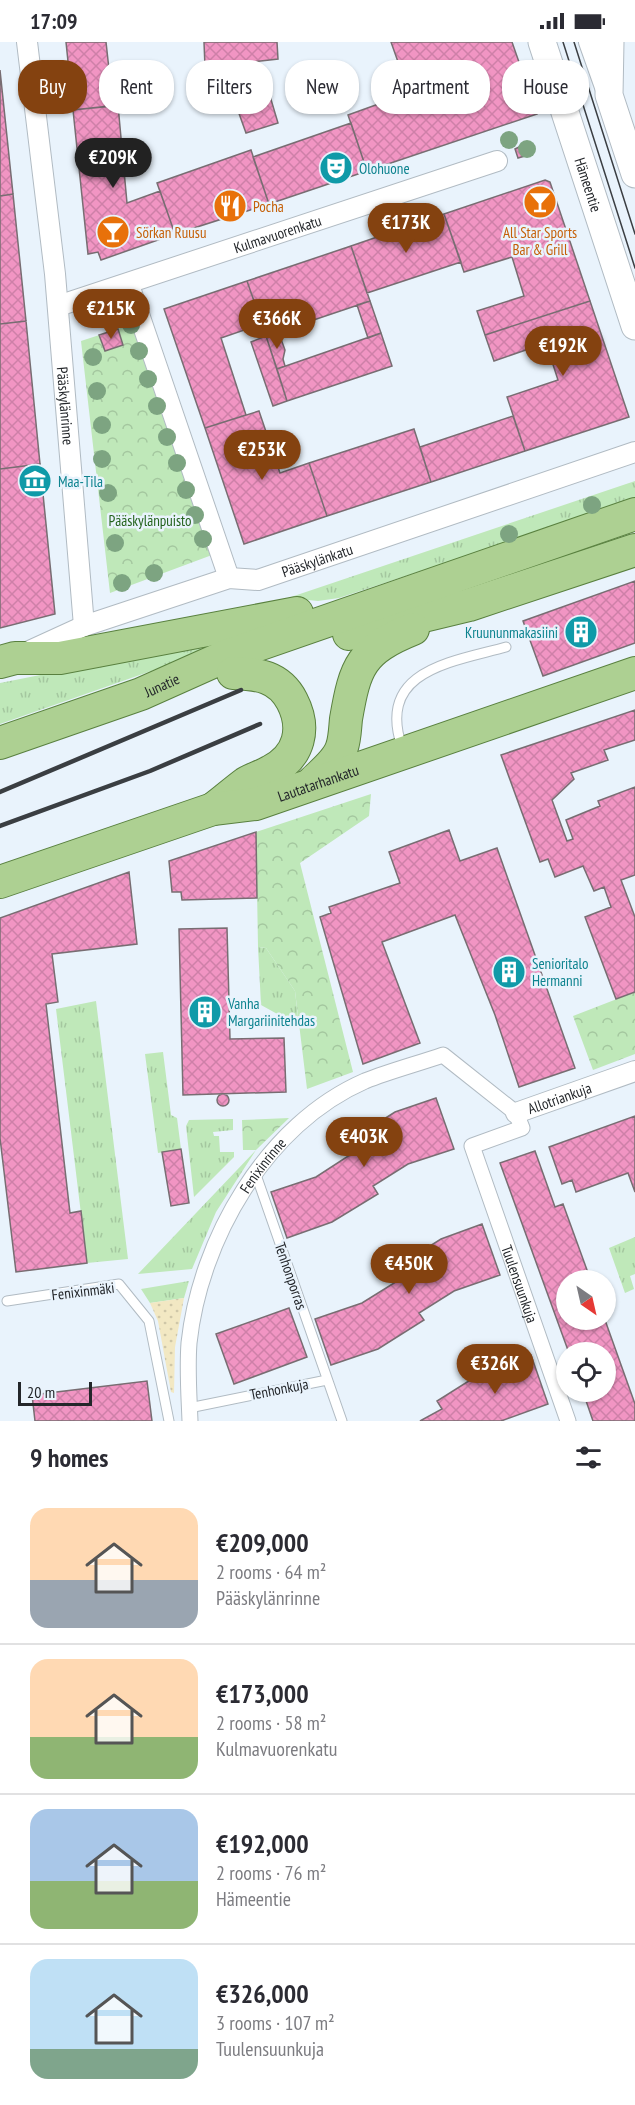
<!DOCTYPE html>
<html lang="en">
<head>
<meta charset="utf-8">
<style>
	:root { --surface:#fff; --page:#f7f7f7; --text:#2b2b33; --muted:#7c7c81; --line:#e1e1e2; --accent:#844210 }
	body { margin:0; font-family:"PT Sans Narrow",sans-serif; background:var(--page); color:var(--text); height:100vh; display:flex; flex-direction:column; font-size:22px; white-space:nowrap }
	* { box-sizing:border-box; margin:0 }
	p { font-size:20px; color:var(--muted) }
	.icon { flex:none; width:33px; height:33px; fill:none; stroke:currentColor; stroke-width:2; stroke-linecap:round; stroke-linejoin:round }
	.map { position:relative; height:1379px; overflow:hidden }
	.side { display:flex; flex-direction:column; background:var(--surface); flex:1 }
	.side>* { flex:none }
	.banner { position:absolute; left:18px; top:18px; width:600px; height:54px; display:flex; gap:12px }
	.needle { width:39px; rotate:146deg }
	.fabs { position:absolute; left:556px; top:1228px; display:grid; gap:12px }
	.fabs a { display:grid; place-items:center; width:60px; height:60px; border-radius:50%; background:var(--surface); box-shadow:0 2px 4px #0004; font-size:30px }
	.scale { position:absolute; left:18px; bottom:15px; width:74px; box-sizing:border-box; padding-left:6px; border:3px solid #23262a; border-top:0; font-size:16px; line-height:21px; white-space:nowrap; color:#23262a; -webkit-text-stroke:4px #e9f3fc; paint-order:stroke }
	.price { position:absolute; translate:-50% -51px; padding:0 14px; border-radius:21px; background:var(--accent); color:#fff; font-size:20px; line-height:39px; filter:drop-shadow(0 2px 3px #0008) }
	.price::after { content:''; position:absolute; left:50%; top:36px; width:18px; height:14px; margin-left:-9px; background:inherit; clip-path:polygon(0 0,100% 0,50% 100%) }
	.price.on { background:#222; color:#fff }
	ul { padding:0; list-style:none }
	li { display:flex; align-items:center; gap:18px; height:150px; padding:0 30px }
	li+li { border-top:2px solid var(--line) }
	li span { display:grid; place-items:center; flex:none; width:168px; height:120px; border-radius:18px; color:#555 }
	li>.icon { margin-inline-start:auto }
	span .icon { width:72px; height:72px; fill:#fffc; stroke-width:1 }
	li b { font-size:26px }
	h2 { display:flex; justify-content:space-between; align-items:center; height:72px; padding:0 30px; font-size:26px }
	.chip { padding:0 21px; border-radius:24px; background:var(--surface); box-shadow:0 2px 4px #0004; font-size:21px; line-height:54px }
	.chip.on { background:var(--accent); color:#fff }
	.status { display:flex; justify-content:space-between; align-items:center; height:42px; padding:0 30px; background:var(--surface); direction:ltr }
	.status svg { height:16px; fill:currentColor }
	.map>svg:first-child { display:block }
</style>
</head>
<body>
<div class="status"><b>17:09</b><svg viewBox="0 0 49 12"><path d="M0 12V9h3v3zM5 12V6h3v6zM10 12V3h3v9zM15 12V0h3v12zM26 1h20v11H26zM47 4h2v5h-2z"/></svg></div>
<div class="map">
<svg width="635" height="1379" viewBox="0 0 635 1379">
	<defs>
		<pattern id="grass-tufts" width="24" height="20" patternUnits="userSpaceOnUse" patternTransform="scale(1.5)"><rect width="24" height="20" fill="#bfe8b9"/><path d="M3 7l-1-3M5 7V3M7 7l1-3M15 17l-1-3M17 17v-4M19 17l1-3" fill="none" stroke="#a4c79f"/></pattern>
		<pattern id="forest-crowns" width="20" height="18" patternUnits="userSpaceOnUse" patternTransform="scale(1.5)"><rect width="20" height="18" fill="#bfe8b9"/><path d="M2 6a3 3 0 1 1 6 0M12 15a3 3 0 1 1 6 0" fill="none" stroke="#a4c79f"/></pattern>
		<pattern id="sand-dots" width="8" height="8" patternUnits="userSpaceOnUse" patternTransform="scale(1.5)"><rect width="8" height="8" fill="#f2e8c3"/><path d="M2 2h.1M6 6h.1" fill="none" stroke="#cfc7a8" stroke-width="1.8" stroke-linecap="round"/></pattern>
		<pattern id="building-cross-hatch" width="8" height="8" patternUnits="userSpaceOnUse" patternTransform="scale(1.5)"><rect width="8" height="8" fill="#f195c3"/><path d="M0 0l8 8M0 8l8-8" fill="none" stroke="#ce80a8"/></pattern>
	</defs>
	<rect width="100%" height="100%" fill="#e9f3fc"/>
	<path fill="url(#grass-tufts)" d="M635,439V458L339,556L318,559L288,556Z
		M211,599L214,607L0,682V641Z
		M258,905L266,906L295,949L299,984L261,963Z
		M96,959L128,1217L87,1221L56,967Z
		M163,1010L171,1073L177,1076L181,1107L158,1111L145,1012Z
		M233,1077V1088L213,1090L214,1094H219L220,1110H234V1115L194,1155L186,1084L189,1078Z
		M256,1108L216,1170L192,1227L138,1232Z
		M635,1195V1232L630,1234L634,1247L625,1251L609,1206Z
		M189,1239L184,1256L150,1261L141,1247Z"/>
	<path fill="url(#forest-crowns)" d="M133,282L212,513L110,551L81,299Z
		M371,752L369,774L300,821L353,1030L307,1047L295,949L266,906L258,905L256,790Z
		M635,950V1012L593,1028L573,974Z
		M289,1076L256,1108H243L242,1078Z"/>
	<path fill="url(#sand-dots)" d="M184,1256L175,1305L174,1351L171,1350L158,1279L150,1261Z"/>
	<path fill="url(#building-cross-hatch)" stroke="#786d72" stroke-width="1.5" d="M66,0H106L113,64L73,68Z
		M204,0H277L278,17L205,25Z
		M391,0H512L537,72L367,129L348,73L409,51Z
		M0,28L13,152L0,154Z
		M267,44L278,81L246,91L231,49Z
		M118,63L127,161L160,149L175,192L101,218L98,210L88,212L73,68Z
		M351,81L367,129L269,162L253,115Z
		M521,104L525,114L518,116L515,107Z
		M251,108L269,162L175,192L157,141Z
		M545,138L550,140L590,259L485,293L477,269L524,254L512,215L464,230L444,172Z
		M13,152L26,279L0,282V154Z
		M444,172L461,220L367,251L351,204Z
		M351,204L370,259L266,294L247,239Z
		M247,239L262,282L221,296L246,373L205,386L164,267Z
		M370,259L381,291L368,296L357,263Z
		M590,259L629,375L525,409L507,355L558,338L546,301L494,319L485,293Z
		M26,279L40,422L0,427V282Z
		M118,287L123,303L105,309L99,293Z
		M381,291L392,324L287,359L277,327Z
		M274,292L281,297L285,308L283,317L285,324L277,327L266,294Z
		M266,294L287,359L273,364L251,300Z
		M259,369L280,431L309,421L327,474L244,502L205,386Z
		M513,374L525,409L431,440L420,405Z
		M414,387L431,440L327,474L309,421Z
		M40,422L55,572L0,586V427Z
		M635,539V601L543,634L523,579Z
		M635,668V698L604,708L608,718L571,731L574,737L552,758L567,799L573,797L566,778L600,764L598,759L635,745V833L621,838L635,875V950L616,957L585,875L611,865L604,845L594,849L583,824L555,835L548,817L540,820L501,713Z
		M449,788L460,819L497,806L575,1026L519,1045L495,973L455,873L382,900L420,1001L363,1022L320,875L331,871L329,865L400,841L389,810Z
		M256,790L257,856L182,858L181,850H172L169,819Z
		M129,830L137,902L52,912L58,960L46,962L70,1171L81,1169L87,1221L16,1230L0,1096V876Z
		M227,886L230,997L284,996L286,1050L183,1053L179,887Z
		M217 1058a6 6 0 1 1 12 0a6 6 0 1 1-12 0Z
		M436,1056L454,1107L408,1122L373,1144L378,1152L332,1180L287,1196L271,1150L316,1135L353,1111L346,1101L395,1070Z
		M635,1074V1150L628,1131L576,1150L572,1138L562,1142L549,1105Z
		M181,1107L189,1161L171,1164L162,1110Z
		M535,1109L555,1165L563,1162L591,1239H567V1278H605L635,1362V1379H593L583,1350H606V1311H569L500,1121Z
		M482,1182L500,1233L454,1249L419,1271L424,1278L378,1307L331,1323L315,1277L362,1261L399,1238L392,1228L441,1197Z
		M289,1266L307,1315L234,1342L216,1292Z
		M531,1313L548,1362L501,1379H420L442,1367L437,1359L483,1330Z
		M147,1339L152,1379H35L32,1353Z"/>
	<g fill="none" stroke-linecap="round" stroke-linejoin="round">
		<defs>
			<path id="service" d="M402,705C376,628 452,620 506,605
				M255,1130L342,1379
				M7,1259L119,1242L149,1279L169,1379
				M189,1366L327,1338"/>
			<g id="pedestrian">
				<path id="s1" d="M190,1379C189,1353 187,1328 189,1301C200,1198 266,1082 365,1039C390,1029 417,1022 443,1013L516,1071L522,1086L472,1104L568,1379"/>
			</g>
			<g id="minor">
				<path id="s2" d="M27,0L55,232L84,584"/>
				<path d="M589,0L605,45"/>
				<path d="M129,243L229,536"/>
				<path id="s3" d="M58,264L497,119"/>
				<path id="s4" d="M25,611L84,584L229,536L258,538L635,410"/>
				<path id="s5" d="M516,1071L635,1029"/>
			</g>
			<g id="secondary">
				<path id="s6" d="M542,0L635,284"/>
				<path d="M610,0L609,53L635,132"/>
			</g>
			<g id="primary">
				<path d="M349,592L469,563L635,508"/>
				<path d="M0,620L15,616H60L297,571"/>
				<path id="s7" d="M0,701L141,652L226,614L635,472"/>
				<path d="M313,740C323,730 338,719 342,705C345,696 345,686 346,677C355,624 361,608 413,587"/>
				<path d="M213,767C224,759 235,749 246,741C254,736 263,734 271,729C300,714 306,686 292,659C279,634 258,632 233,631"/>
				<path id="s8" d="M0,840L213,767L256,762L635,631"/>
			</g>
		</defs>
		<use href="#service" stroke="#b1bbc3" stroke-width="11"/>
		<use href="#pedestrian" stroke="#b1bbc3" stroke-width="17"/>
		<use href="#minor" stroke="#b1bbc3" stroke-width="22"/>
		<use href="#secondary" stroke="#b1bbc3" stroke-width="29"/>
		<use href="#primary" stroke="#59803f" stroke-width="34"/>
		<use href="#service" stroke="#fff" stroke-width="9"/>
		<use href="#pedestrian" stroke="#fff" stroke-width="15"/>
		<use href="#minor" stroke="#fff" stroke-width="20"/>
		<use href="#secondary" stroke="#fff" stroke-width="27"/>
		<use href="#primary" stroke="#add092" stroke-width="32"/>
		<path stroke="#3a3e42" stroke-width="1.5" d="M563,0L635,226
			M574,0L635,192"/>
		<path stroke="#3a3e42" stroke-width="4.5" d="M0,750L241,648
			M0,784L150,729L260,682"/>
	</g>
	<g fill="#7da481">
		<circle cx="509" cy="98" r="9"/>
		<circle cx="527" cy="107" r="9"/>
		<circle cx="131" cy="283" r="9"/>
		<circle cx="139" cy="309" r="9"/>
		<circle cx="93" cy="315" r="9"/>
		<circle cx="148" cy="337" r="9"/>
		<circle cx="97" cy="349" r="9"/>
		<circle cx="157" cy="364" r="9"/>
		<circle cx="102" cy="383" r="9"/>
		<circle cx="167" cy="395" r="9"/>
		<circle cx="102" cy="417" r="9"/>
		<circle cx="177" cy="421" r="9"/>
		<circle cx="186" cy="448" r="9"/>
		<circle cx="108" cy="451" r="9"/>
		<circle cx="592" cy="463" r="9"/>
		<circle cx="195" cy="473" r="9"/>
		<circle cx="509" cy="492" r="9"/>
		<circle cx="203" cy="497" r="9"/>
		<circle cx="115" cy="501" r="9"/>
		<circle cx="154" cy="531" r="9"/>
		<circle cx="122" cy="541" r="9"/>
	</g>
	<defs>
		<symbol id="theatre-disc" viewBox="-11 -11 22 22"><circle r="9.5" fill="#0f9aa8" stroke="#e9f3fc"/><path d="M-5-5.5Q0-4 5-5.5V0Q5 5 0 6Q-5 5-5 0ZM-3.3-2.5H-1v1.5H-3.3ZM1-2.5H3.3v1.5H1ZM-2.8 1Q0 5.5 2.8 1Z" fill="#fff"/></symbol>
		<symbol id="bar-disc" viewBox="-11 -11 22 22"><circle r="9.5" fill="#e8710a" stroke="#e9f3fc"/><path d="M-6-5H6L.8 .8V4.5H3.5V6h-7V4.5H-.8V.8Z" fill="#fff"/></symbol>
		<symbol id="restaurant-disc" viewBox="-11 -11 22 22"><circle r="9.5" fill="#e8710a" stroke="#e9f3fc"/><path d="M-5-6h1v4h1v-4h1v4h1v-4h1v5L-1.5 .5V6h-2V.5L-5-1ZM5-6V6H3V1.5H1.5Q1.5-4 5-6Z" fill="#fff"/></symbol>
		<symbol id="museum-disc" viewBox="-11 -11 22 22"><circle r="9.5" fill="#0f9aa8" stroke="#e9f3fc"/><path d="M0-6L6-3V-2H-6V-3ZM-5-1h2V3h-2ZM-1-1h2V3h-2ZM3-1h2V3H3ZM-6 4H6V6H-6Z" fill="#fff"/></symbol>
		<symbol id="building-disc" viewBox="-11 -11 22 22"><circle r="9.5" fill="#0f9aa8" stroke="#e9f3fc"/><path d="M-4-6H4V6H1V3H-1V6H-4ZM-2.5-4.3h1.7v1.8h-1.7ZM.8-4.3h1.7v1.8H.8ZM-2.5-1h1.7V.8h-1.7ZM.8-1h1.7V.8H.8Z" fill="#fff"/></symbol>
	</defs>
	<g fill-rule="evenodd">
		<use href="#theatre-disc" x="317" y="107" width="38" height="38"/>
		<use href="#bar-disc" x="521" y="141" width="38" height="38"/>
		<use href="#restaurant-disc" x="211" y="145" width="38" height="38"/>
		<use href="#bar-disc" x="94" y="171" width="38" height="38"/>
		<use href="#museum-disc" x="16" y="420" width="38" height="38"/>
		<use href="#building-disc" x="562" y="571" width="38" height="38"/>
		<use href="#building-disc" x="490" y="911" width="38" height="38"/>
		<use href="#building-disc" x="186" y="951" width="38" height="38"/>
	</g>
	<g text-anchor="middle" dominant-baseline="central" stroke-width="5" stroke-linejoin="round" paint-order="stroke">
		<g font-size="15" fill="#0d838f" stroke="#e9f3fc" text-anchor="start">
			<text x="359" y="126">Olohuone</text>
			<text x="58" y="439">Maa-Tila</text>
			<text x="558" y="590" text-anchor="end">Kruununmakasiini</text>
			<text x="532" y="921">Senioritalo<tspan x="532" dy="17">Hermanni</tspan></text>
			<text x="228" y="961">Vanha<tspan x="228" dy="17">Margariinitehdas</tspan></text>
		</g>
		<g font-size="15" fill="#23262a" stroke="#e9f3fc">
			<text stroke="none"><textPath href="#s6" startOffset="150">Hämeentie</textPath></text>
			<text stroke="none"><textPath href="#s3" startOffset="231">Kulmavuorenkatu</textPath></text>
			<text stroke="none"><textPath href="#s2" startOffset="366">Pääskylänrinne</textPath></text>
			<text stroke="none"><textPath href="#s4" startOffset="309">Pääskylänkatu</textPath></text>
			<text stroke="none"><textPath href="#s7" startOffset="172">Junatie</textPath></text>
			<text stroke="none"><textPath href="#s8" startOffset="334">Lautatarhankatu</textPath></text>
			<text stroke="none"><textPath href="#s5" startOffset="46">Allotriankuja</textPath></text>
			<text stroke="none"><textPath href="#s1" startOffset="273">Fenixinrinne</textPath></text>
			<text transform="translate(291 1234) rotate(71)">Tenhonporras</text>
			<text stroke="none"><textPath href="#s1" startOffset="798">Tuulensuunkuja</textPath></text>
			<text transform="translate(83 1249) rotate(-7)">Fenixinmäki</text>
			<text transform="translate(279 1347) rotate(-11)">Tenhonkuja</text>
		</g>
		<g font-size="15" fill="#c56008" stroke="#e9f3fc" text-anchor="start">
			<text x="253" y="164">Pocha</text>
			<text x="136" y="190">Sörkan Ruusu</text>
			<text x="540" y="190" text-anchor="middle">All Star Sports<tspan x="540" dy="17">Bar &amp; Grill</tspan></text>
		</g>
		<g font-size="15" fill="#24631d" stroke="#e9f3fc">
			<text x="150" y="478">Pääskylänpuisto</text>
		</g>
	</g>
</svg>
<div class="fabs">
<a><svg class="needle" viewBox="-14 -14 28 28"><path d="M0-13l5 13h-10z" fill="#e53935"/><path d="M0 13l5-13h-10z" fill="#7c7c81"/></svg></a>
<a><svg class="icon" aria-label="locate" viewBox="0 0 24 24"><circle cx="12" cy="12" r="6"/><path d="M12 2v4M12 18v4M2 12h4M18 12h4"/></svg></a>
</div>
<div class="scale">20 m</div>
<b class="price on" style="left:113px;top:147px">€209K</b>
<b class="price" style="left:406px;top:212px">€173K</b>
<b class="price" style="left:111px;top:298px">€215K</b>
<b class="price" style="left:277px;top:308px">€366K</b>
<b class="price" style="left:563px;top:335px">€192K</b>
<b class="price" style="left:262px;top:439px">€253K</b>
<b class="price" style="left:364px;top:1126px">€403K</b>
<b class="price" style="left:409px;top:1253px">€450K</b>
<b class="price" style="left:495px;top:1353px">€326K</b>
<div class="banner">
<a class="chip on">Buy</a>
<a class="chip">Rent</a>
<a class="chip">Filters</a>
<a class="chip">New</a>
<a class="chip">Apartment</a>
<a class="chip">House</a>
</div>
</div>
<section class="side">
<h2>9 homes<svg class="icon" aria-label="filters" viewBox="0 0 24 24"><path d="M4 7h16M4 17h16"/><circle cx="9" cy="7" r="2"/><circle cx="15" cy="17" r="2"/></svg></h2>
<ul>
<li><span style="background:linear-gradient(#ffd9b3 60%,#9aa5b1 0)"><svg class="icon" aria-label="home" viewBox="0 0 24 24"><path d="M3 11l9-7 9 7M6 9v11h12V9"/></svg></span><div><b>€209,000</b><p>2 rooms · 64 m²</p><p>Pääskylänrinne</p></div></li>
<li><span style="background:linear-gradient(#ffd9b3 65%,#8fb573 0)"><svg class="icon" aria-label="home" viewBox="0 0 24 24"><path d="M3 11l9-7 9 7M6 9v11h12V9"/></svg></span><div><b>€173,000</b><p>2 rooms · 58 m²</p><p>Kulmavuorenkatu</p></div></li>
<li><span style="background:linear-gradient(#a9c7e8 60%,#8fb573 0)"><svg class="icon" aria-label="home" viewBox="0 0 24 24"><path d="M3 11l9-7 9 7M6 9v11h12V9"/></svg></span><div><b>€192,000</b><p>2 rooms · 76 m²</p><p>Hämeentie</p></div></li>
<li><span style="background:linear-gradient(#bfe0f5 75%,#7fa58c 0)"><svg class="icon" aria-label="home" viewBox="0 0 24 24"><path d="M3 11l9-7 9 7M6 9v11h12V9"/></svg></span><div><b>€326,000</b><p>3 rooms · 107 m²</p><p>Tuulensuunkuja</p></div></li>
</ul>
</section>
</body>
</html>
